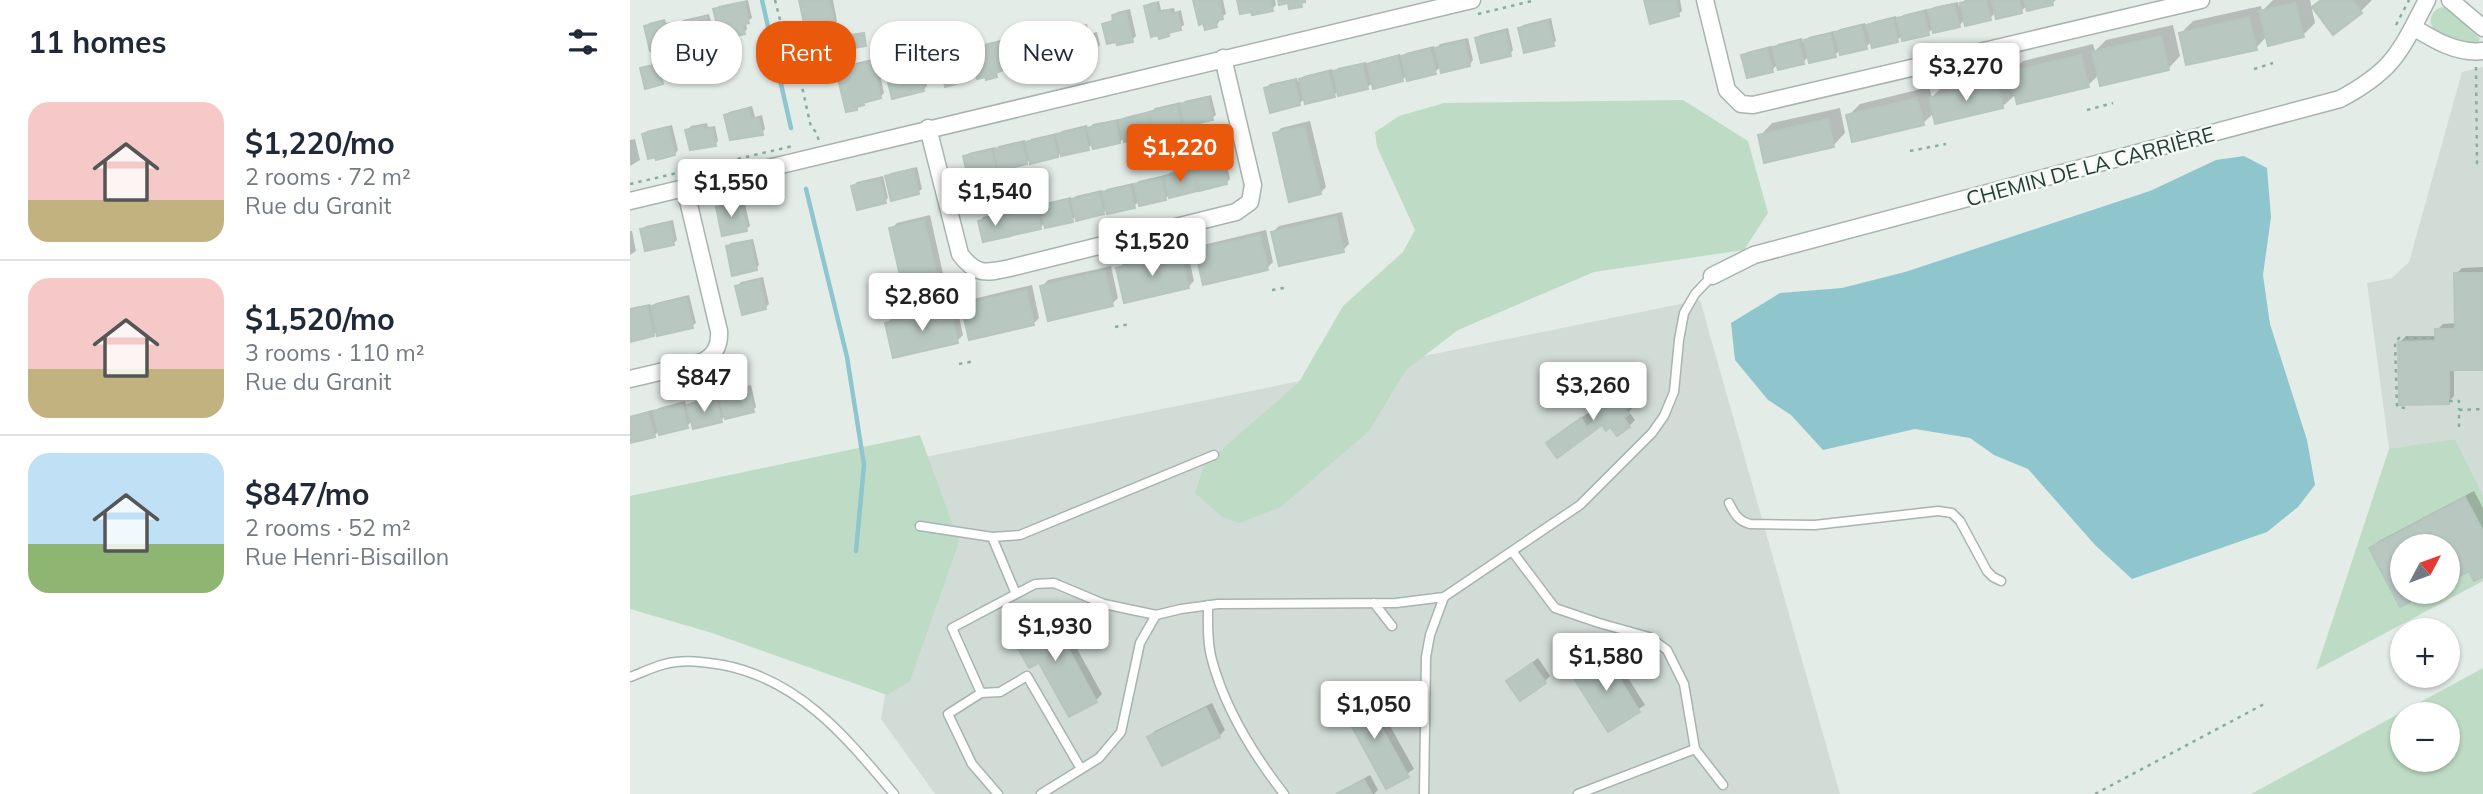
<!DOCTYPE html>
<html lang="en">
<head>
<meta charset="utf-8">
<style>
	:root { --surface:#fff; --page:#f6f6f7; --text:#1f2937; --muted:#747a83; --line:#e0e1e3; --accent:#ea580c }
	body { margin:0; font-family:Mulish,sans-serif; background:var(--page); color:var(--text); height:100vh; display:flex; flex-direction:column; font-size:26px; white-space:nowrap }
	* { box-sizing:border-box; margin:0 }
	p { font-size:23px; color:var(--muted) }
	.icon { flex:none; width:38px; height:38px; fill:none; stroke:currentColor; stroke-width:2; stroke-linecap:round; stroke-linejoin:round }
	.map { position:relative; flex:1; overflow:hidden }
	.side { display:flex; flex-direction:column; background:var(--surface); width:630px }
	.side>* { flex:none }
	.banner { position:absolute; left:21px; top:21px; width:665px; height:63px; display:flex; gap:14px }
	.needle { width:46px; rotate:49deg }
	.buttons { position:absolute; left:1760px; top:534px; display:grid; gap:14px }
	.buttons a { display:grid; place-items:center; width:70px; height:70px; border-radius:50%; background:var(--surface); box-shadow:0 2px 5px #0004; font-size:35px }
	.price { position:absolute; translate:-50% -60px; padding:0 16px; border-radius:7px; background:#fff; color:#222; font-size:23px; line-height:46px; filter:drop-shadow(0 2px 4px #0008) }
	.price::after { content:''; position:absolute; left:50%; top:42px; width:21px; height:16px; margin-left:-10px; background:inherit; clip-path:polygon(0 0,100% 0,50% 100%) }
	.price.active { background:var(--accent); color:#fff }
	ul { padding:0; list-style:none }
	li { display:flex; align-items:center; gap:21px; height:175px; padding:0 28px }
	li+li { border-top:2px solid var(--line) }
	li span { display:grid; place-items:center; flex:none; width:196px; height:140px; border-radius:21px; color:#555 }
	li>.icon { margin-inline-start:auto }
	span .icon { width:84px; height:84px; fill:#fffc; stroke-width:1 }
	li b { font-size:30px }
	h2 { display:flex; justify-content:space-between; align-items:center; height:84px; padding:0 28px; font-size:30px }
	.chip { padding:0 24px; border-radius:28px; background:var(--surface); box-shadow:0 2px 5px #0004; font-size:24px; line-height:63px }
	.chip.active { background:var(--accent); color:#fff }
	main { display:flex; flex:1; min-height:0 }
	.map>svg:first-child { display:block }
</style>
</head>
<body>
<main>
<section class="side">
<h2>11 homes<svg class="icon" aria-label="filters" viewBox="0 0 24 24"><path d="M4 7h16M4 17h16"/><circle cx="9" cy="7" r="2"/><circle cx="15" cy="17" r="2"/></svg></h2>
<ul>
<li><span style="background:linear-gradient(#f6c9c9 70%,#c2b280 0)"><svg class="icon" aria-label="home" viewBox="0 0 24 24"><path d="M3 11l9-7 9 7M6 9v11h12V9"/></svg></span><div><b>$1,220/mo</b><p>2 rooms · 72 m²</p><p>Rue du Granit</p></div></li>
<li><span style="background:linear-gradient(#f6c9c9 65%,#c2b280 0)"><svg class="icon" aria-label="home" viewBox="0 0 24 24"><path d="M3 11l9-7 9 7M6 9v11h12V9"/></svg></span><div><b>$1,520/mo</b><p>3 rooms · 110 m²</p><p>Rue du Granit</p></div></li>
<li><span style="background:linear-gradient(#bfe0f5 65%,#8fb573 0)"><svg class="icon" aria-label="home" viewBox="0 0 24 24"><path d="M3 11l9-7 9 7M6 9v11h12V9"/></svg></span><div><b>$847/mo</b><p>2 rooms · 52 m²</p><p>Rue Henri-Bisaillon</p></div></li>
</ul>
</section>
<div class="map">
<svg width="1853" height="794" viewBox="0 0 1853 794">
	<rect width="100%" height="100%" fill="#e4ece8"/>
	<path fill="#d2dcd7" d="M1853,67V495L1825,439L1778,449H1759L1737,283L1762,278L1779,262L1832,72Z
		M1070,300L1210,794H305L251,719L295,457Z"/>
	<path fill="#bedcc5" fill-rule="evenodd" d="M1812,7L1822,11L1850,39L1848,43L1827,42L1804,31C1798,21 1800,11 1812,7Z
		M1053,100L1118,141L1138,213L1114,250L964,272L828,330L776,370L739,431L651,507L610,523L592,517L565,493L574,465L669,382L713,306L773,252L785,230L747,147L745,132L769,116L814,103Z
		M290,435L329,542L280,681L257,695L82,633L0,609V496Z
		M1825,439L1853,495V581L1686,670L1759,449ZM1773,546H1818V592H1773Z
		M1853,668V794H1621ZM1773,714H1818V760H1773Z"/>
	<path fill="#8fc6ce" d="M1614,156L1637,168L1641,217L1633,275L1640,324L1677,440L1685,485L1668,507L1637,532L1502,579L1465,545L1398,469L1364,455L1340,438L1285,429L1193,450L1161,415L1138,400L1105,360L1101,323L1150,293L1212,288L1275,272L1520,191L1586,160Z"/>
	<path fill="#0003" d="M118,0L122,18L116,22L117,29L114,33L85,9L89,6Z
		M170,0H203L207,21L204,25Z
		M565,0H593L596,14L589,18V22L586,26Z
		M609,0H645L646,5L642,9Z
		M1017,0H1050L1052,11L1048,14Z
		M1335,0H1426L1422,3L1398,5L1391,11L1366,12L1360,18L1335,19L1329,26L1304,27L1298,33L1273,35L1267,40L1242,41L1236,47L1211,49L1205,55L1179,56L1173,62L1148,64L1142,70L1113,56L1117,52L1141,46L1142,50L1148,44L1172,38L1173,43L1179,37L1204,31V35L1210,29L1235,23L1236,28L1242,22L1266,16L1267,21L1273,15L1297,9L1298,13L1304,7L1328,2L1329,6Z
		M1643,0H1680L1685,23L1673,35L1637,36L1626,48L1551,33L1563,21L1631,6L1632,11Z
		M1692,0H1742L1730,12Z
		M529,1L531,10L544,8L545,12L551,10L554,25L538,35L516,6L520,3Z
		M500,9L506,36L502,40L474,24L484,19L483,16L487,12Z
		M79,14L86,41L78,46L80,52L76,56L52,36L44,42L45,46L41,50L16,26L19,23L35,19L36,23L47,21L48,25L53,20Z
		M921,18L926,41L923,44L890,28L893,25Z
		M405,24L406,31L415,29L422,57L418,61L389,39L396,26Z
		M457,24L459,34L467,32L470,45L466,49L431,33L435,29Z
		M1543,25L1550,56L1538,69L1469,75L1458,85L1386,94L1372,107L1304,113L1293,123L1218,116L1230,104L1299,87L1302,97L1313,86L1379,71L1380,74L1393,61L1463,44L1465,51L1476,40Z
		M878,28L883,50L880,54L847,38L850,35Z
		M838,38L843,60L840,64L812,71L811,66L805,72L777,75L772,80L743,82L737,88L709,90L704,95L675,98L669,104L636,88L640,84L667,78L668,82L674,76L702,69L703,74L708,68L736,62L737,66L743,61L770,54L771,58L776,53L804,46L805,50L810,44Z
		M371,40L373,49L380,47L384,62L369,70L366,76L343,49L346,46Z
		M332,54L334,64L338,63L341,76L337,80L315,78L303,63L306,59Z
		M290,55L297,86L293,90L256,65L260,62Z
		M243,59L245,64L248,65L254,93L250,97L236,100L226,108L210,80L217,76V68L221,64Z
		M581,95L586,115L582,118L556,121L551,125L525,129L521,134L495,136L490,142L463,144L458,148L432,151L428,156L401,158L396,163L369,166L365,170L335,157L339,153L365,147V150L369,146L395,140L396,144L401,139L427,133V136L432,131L457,125L458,129L463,124L489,119L490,122L495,117L520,111L521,113L525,108L551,102V105L555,101Z
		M122,106L125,117L132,115L135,129L132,133L96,115L99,112Z
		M1210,108L1215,133L1203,146L1130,136L1142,123Z
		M680,121L696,187L690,193L645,134L651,128Z
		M77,123L78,127L85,126L88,141L85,144L57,130L61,126Z
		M42,125L48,150L45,154L26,155L14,135L17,131Z
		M5,139L10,160L0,166V140Z
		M596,160L600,179L596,183L570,186L566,190L540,194L536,198L509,201L504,206L477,208L473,213L446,216L442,220L415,222L411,227L384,230L380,234L350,221L353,217L379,211L380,214L384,210L410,205L411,208L416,203L441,197L442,200L446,196L472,190L473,194L477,189L503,183L504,186L509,181L535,175V177L540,173L565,167L566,170L570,166Z
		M287,167L292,189L288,192L257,177L261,173Z
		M253,176L258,198L255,201L223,186L227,182Z
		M114,199L120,226L116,229L88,208L91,204Z
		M712,212L719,244L713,250L643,232L649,226Z
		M300,215L314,278L308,284L261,229L267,223Z
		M43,220L47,240L44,243L12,229L16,226Z
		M636,230L643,262L637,268L567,251L573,245Z
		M0,231H2L6,251L0,255Z
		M123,239L129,265L126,269L97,247L101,243Z
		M557,248L564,281L558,287L488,269L494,263Z
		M481,266L488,298L482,304L412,286L418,280Z
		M1853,267V368L1824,369V396L1818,402L1770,342L1776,336H1807V330L1813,324L1827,323L1826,274L1832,268Z
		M133,277L139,304L135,308L107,286L111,282Z
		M402,285L409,318L403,324L333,306L339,300Z
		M59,295L66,323L62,326L28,330L23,335L0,340V308L20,304L21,308L26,303Z
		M326,303L333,335L327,341L257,323L263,317Z
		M985,382L999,401H1002L1000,403L1003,407L999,412L1005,420L999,426L972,423L924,437L958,413L964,422L969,419L961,400Z
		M121,385L126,407L123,410L96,415L91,420L62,421L57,426L30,430L24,436L0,441V416L22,410L23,413L29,408L55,401L57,407L62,402L89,397L94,392Z
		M1844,491L1853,508V575L1840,568L1818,546H1773V592H1796L1771,605L1741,549L1749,541Z
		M425,609L472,694L466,700L439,715L409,661L382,635L388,629Z
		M980,649L1015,705L978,730L944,674Z
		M908,658L920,676L914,682L878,681Z
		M739,688L784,769L757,787L712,705Z
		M582,703L595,730L589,736L520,737L525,731Z
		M740,775L748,790L744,794H706Z"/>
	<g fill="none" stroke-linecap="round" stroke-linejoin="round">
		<path stroke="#8fc6ce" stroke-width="4.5" d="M132,0L161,128
			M176,189L217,357L234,465L226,551"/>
	</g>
	<path fill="#b9c7c1" stroke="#b6c6bf" stroke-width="2" d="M169,0H199L205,27L176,33Z
		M563,0H589L593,19L585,21L587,27L575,30L573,23L569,25Z
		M607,0H641L643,11L622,15L621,12L610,14Z
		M648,0H675V2L671,3L672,7L659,9L658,3L649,5Z
		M1014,0H1046L1049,16L1020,24Z
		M1343,0H1356L1361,20L1335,26L1330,3Z
		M1361,0H1389L1392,13L1366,19Z
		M1394,0H1422L1423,5L1397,11Z
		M1691,0H1722L1732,13L1703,35L1682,7Z
		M114,2L119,23L112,25L115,34L106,36L104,30L89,33L83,9Z
		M526,3L528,13L540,10L541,14L548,13L551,30L538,33L539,36L529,39L528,35L521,37L514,6Z
		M1665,3L1674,37L1638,46L1629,11Z
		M1324,4L1330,27L1303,33L1298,10Z
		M496,12L503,42L487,45L486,42L477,44L472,24L483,21L482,15Z
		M1293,12L1299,35L1272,41L1267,18Z
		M76,17L83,46L75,48L77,58L63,61L60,52L54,53L48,23Z
		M1619,17L1627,50L1556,65L1549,33Z
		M1263,19L1268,42L1242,48L1236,25Z
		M918,21L924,46L894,53L888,28Z
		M32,22L33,26L44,23L48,43L40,45L42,51L28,55L26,49L20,51L14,26Z
		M1231,26L1237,49L1210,55L1205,32Z
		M401,27L403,34L412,31L419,63L406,66V63L401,64L400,61L392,63L387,38L392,37L390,30Z
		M453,27L455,37L464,35L467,50L434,57L429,32Z
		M875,31L881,56L851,63L845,38Z
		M234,33L236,46L216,49L214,36Z
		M1200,34L1206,57L1179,63L1174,40Z
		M1531,36L1539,70L1470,86L1462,52Z
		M834,41L840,66L811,73L805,48Z
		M1169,41L1174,64L1148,70L1142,47Z
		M368,43L370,51L377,50L381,67L366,73L367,77L356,80V77L347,79L341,49Z
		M800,49L806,74L777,81L771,56Z
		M1137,49L1143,72L1117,78L1111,55Z
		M1451,55L1459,87L1387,104L1379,72Z
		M91,56L96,72L86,75L81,59Z
		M328,56L330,66L335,65L338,81L315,87L314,80L305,82L301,62Z
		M767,56L773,81L743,89L737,64Z
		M286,57L294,91L262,99L254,65Z
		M240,62L241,67L244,68L251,98L233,103L234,105L227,107V110L216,112L208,79L215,78V68Z
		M28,64L33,84L15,89L10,68Z
		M732,64L738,89L708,96L703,71Z
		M698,72L705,97L675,104L669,79Z
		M664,80L670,105L640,113L634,88Z
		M1367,82L1373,108L1305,124L1299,98Z
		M578,98L583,120L555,126L550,104Z
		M1287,98L1294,125L1222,142L1216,115Z
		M547,105L552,127L524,133L519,112Z
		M118,109L121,119L128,118L133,135L100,140L94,115Z
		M517,113L522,135L494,142L489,120Z
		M1198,119L1204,147L1134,163L1128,135Z
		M485,121L490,143L463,149L457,128Z
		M73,126L74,130L82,128L86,146L60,150L55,130Z
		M674,126L691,194L659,202L643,133Z
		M38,127L45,155L26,160L25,157L18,159L12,134Z
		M454,128L459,150L431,156L426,134Z
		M423,136L428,157L400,164L395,142Z
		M392,143L397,164L369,171L364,149Z
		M361,150L366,171L338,178L333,156Z
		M592,163L597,184L569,191L564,169Z
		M283,169L289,194L261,201L255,176Z
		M562,170L567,191L539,198L534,176Z
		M532,178L536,200L509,206L504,184Z
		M250,179L256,203L227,210L221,186Z
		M500,186L505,208L477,214L472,192Z
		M469,193L474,214L446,221L441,199Z
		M438,200L443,222L415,228L410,206Z
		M110,202L117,231L92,236L86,207Z
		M406,207L411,229L383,235L378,214Z
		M376,214L381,236L353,242L348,221Z
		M706,217L714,252L649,266L641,232Z
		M294,220L309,285L274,293L259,228Z
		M40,223L44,245L15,251L10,229Z
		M630,235L638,270L573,285L565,250Z
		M120,241L127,270L102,276L96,246Z
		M551,253L559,288L494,303L486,268Z
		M475,271L483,306L418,321L410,286Z
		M1824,273H1853V370H1819V404L1769,405L1768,342L1805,341V329H1825Z
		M130,280L136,309L112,315L105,286Z
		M396,290L404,325L339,340L331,305Z
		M56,298L63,328L27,336L21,306Z
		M17,306L24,336L0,342V310Z
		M320,308L328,343L263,358L255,323Z
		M978,386L992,405L995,403L998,408L995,410L999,414L994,418L1000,427L987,436L980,427L976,431L972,425L927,458L916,443L951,418L957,427L967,419L955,402Z
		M118,387L124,412L95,419L89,395Z
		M85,398L92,422L63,429L57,405Z
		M52,404L58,428L29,435L23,411Z
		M18,413L25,437L0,443V417Z
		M1835,497L1853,531V577L1844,581L1839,571L1818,582V546H1773V592H1800L1770,607L1739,548Z
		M419,613L467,702L439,717L409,663L399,668L380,634Z
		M974,654L1010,712L978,732L941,674Z
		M902,663L916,683L890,701L876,681Z
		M732,693L779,777L756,789L710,705Z
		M576,708L590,737L532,766L517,737Z
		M734,780L742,794H706Z"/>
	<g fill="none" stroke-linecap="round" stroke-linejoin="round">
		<defs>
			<path id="service" d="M1099,503C1104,513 1108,521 1120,524L1185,525L1308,511L1322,513L1330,521L1357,571L1363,577L1371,581
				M290,526L362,537L386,594
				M362,537L390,535L584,455
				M882,551L925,608L969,623L1019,637L1037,650L1054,684L1065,749
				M744,603L762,626
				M578,605C578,623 577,643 582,660C595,709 623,754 654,794
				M0,677C11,673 23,667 35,664C54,659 75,662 93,665C170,680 216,737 264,794
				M351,693L322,628L405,584L424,583L474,604L526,615L551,609L588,604L766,603L814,597
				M368,794L342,764L318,714L351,693L370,692L397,676L451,769
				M411,794L469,758L491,732L510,643L526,615
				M794,794L796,657L800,635L814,597L950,505L1022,433L1034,416L1044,392L1049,340L1054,313L1065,294L1082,276
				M948,794L1065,749L1093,785"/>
			<path id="minor" d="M1075,0L1097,90L1111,104L1123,105L1571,0
				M1820,0L1853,28
				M1783,27C1804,40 1827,54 1853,51
				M298,128L330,254C346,276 356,273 380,268L606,212L620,202L623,185L593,58
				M0,201L842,0
				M1082,276L1124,255L1710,99C1764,70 1770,52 1797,0
				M0,379L72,362C85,355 90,346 89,331L55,188"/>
		</defs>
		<use href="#service" stroke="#a7b4af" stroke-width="11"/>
		<use href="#minor" stroke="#a7b4af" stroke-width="19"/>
		<path stroke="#86aea0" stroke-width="2.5" stroke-dasharray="3.5 5" stroke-linecap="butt" d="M145,0L160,59L170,78L181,127L186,132L189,141
			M848,14L906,0
			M1766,25L1779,0
			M1846,67L1847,163L1853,162
			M1624,69L1643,63
			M1457,110L1483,103
			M1280,151L1316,144
			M0,184L163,146
			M642,290L654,288
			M485,327L500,324
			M329,364L345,361
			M1819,401H1829V410
			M1775,408L1767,407L1765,342L1769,338H1805
			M1829,427V410L1853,409
			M1465,794L1636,703"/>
		<use href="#service" stroke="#fff" stroke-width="8"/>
		<use href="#minor" stroke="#fff" stroke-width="16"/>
	</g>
	<g text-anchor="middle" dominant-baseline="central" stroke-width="5" stroke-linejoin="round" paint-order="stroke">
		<g font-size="21" fill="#243d36" stroke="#f4f9f6">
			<text transform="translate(1460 166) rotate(-15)">CHEMIN DE LA CARRIÈRE</text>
		</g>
	</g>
</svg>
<div class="buttons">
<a><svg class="needle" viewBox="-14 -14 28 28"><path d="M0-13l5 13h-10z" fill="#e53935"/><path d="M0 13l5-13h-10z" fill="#747a83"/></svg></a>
<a>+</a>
<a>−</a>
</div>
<b class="price" style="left:1336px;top:103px">$3,270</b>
<b class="price active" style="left:550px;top:184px">$1,220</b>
<b class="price" style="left:101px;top:219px">$1,550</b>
<b class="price" style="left:365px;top:228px">$1,540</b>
<b class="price" style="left:522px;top:278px">$1,520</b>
<b class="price" style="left:292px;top:333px">$2,860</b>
<b class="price" style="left:74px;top:414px">$847</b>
<b class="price" style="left:963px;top:422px">$3,260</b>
<b class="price" style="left:425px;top:663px">$1,930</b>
<b class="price" style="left:976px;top:693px">$1,580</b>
<b class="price" style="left:744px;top:741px">$1,050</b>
<div class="banner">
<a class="chip">Buy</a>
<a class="chip active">Rent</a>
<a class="chip">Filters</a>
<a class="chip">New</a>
</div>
</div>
</main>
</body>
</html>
